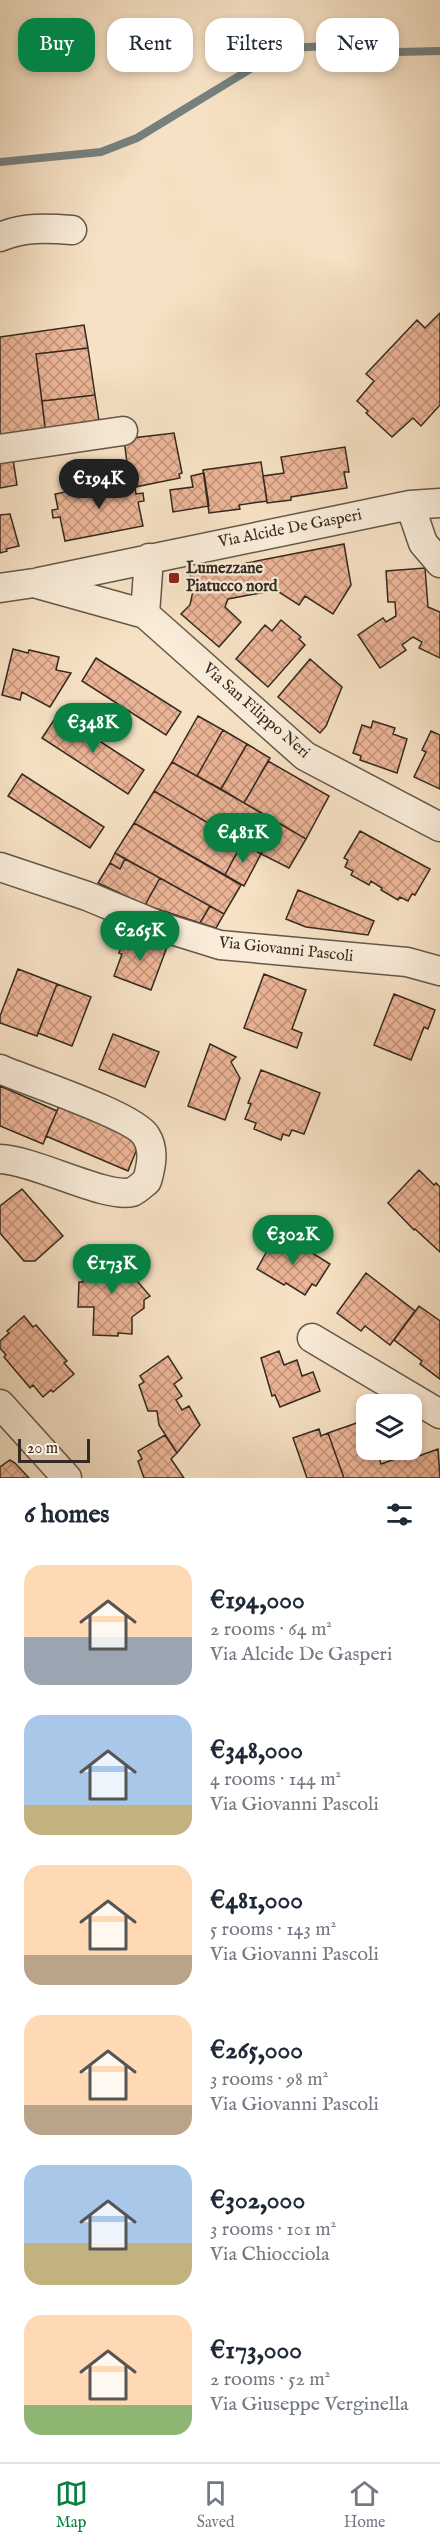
<!DOCTYPE html>
<html lang="en">
<head>
<meta charset="utf-8">
<style>
	:root { --surface:#fff; --page:#f6f6f7; --text:#1f2937; --muted:#747a83; --line:#e0e1e3; --accent:#0b8043 }
	body { margin:0; font-family:"IM FELL English",serif; background:var(--page); color:var(--text); height:100vh; display:flex; flex-direction:column; font-size:22px; white-space:nowrap }
	* { box-sizing:border-box; margin:0 }
	p { font-size:20px; color:var(--muted) }
	.icon { flex:none; width:33px; height:33px; fill:none; stroke:currentColor; stroke-width:2; stroke-linecap:round; stroke-linejoin:round }
	.map { position:relative; height:1478px; overflow:hidden }
	.sheet { display:flex; flex-direction:column; background:var(--surface); flex:1 }
	.sheet>* { flex:none }
	.guide { position:absolute; left:18px; top:18px; width:405px; height:54px; display:flex; gap:12px }
	.buttons { position:absolute; left:356px; top:1394px; display:grid; gap:12px }
	.buttons a { display:grid; place-items:center; width:66px; height:66px; border-radius:12px; background:var(--surface); box-shadow:0 3px 9px #0003; font-size:30px }
	.scale { position:absolute; left:18px; bottom:15px; width:72px; box-sizing:border-box; padding-left:6px; border:3px solid #352921; border-top:0; font-size:16px; line-height:21px; white-space:nowrap; color:#352921; -webkit-text-stroke:4px #f9ecd9; paint-order:stroke }
	.price { position:absolute; translate:-50% -51px; padding:0 14px; border-radius:21px; background:var(--accent); color:#fff; font-size:20px; line-height:39px; filter:drop-shadow(0 2px 3px #0008) }
	.price::after { content:''; position:absolute; left:50%; top:36px; width:18px; height:14px; margin-left:-9px; background:inherit; clip-path:polygon(0 0,100% 0,50% 100%) }
	.price.selected { background:#222; color:#fff }
	ul { padding:0; list-style:none }
	li { display:flex; align-items:center; gap:18px; height:150px; padding:0 24px }
	li span { display:grid; place-items:center; flex:none; width:168px; height:120px; border-radius:18px; color:#555 }
	li>.icon { margin-inline-start:auto }
	span .icon { width:72px; height:72px; fill:#fffc; stroke-width:1 }
	li b { font-size:26px }
	h2 { display:flex; justify-content:space-between; align-items:center; height:72px; padding:0 24px; font-size:26px }
	.pill { padding:0 21px; border-radius:18px; background:var(--surface); box-shadow:0 3px 9px #0003; font-size:21px; line-height:54px }
	.pill.selected { background:var(--accent); color:#fff }
	.tabs { display:flex; justify-content:space-around; align-items:center; height:84px; border-top:2px solid var(--line); background:var(--surface); font-size:16px; color:var(--muted) }
	.tabs a { display:grid; justify-items:center; gap:3px }
	.tabs .selected { color:var(--accent) }
	.map>svg:first-child { display:block }
</style>
</head>
<body>
<div class="map">
<svg width="440" height="1478" viewBox="0 0 440 1478">
	<defs>
		<pattern id="building-cross-hatch" width="8" height="8" patternUnits="userSpaceOnUse" patternTransform="scale(1.5)"><rect width="8" height="8" fill="#edb597"/><path d="M0 0l8 8M0 8l8-8" fill="none" stroke="#c1937b"/></pattern>
	</defs>
	<rect width="100%" height="100%" fill="#f6e1c4"/>
	<filter id="stains"><feTurbulence type="fractalNoise" baseFrequency=".00333" numOctaves="4"/><feColorMatrix values="0 0 0 0 .2 0 0 0 0 .09 0 0 0 0 .02 0 0 0 .5 -.17"/></filter>
	<radialGradient id="worn" r=".72"><stop offset=".6" stop-color="#630" stop-opacity="0"/><stop offset="1" stop-color="#630" stop-opacity=".3"/></radialGradient>
	<g fill="none" stroke-linecap="round" stroke-linejoin="round">
		<path stroke="#75817f" stroke-width="8" d="M0,162L101,152L137,138L285,48L356,45L398,52L440,51"/>
	</g>
	<path fill="url(#building-cross-hatch)" stroke="#352921" stroke-width="1.5" d="M440,313V405L421,426L413,418L392,437L366,413L368,411L357,401L374,381L366,374L417,320L425,328Z
		M84,325L88,348L36,354L46,435L0,440V337Z
		M88,348L95,395L42,401L36,354Z
		M95,395L100,427L46,435L42,401Z
		M174,433L182,473L179,474L180,478L135,487L133,478L129,479L124,439Z
		M345,447L349,472H344L347,488L291,497V500L267,503L263,476L284,473L281,457Z
		M12,453L17,485L0,488V455Z
		M261,462L267,501L239,505L240,509L209,513L203,470Z
		M204,473L209,506L173,512L170,490L193,487L191,476Z
		M133,478L136,494L143,493L144,501L138,502L143,526L65,541L60,517L53,518L52,510L58,509L55,494Z
		M10,514L19,546L6,549L7,551L0,553V515Z
		M344,544L351,585L333,614L305,596L299,605L276,590L228,599L225,607L241,622L219,647L181,614L190,605L193,591L190,574Z
		M425,568L428,607L440,612V658L419,648L422,642L413,637L402,645L406,650L380,668L358,635L383,618L386,622L396,616L395,602H388L386,571Z
		M281,620L301,637L299,639L305,645L268,687L236,659L265,625L272,631Z
		M13,649L28,653L29,650L59,657L56,670L71,673L50,707L22,692L20,700L2,695Z
		M96,658L181,712L166,735L82,681Z
		M310,659L342,687L326,726L320,733L278,697Z
		M58,714L144,770L128,794L42,738Z
		M198,716L223,730L197,776L172,762Z
		M373,721L395,728L393,734L407,739L397,773L360,760L361,756L353,753L362,725L371,728Z
		M223,730L247,744L221,789L197,776Z
		M431,731L440,735V789L414,777L426,752L422,750Z
		M247,744L270,758L244,803L221,789Z
		M268,761L329,796L306,839L244,803Z
		M172,762L260,812L242,843L154,791Z
		M22,774L104,827L90,848L8,796Z
		M154,791L242,843L225,875L134,823Z
		M260,812L279,823L261,854L242,843Z
		M134,823L241,885L224,914L115,853Z
		M279,823L306,839L289,868L261,854Z
		M360,831L430,869L415,895L412,894L408,901L400,897L398,900L381,890L382,888L371,881L369,885L351,875L353,871L345,867L348,860L344,858Z
		M242,843L261,854L244,886L225,875Z
		M115,853L125,859L120,869L110,863Z
		M125,859L160,878L145,905L98,883L110,863L120,869Z
		M160,878L210,906L200,923L145,905Z
		M298,890L374,921L368,935L306,927L286,919Z
		M210,906L224,914L216,928L200,923Z
		M126,935L167,947L151,990L114,976L122,954L119,953Z
		M18,969L57,984L37,1036L0,1023V1016Z
		M264,974L306,990L292,1029L302,1033L297,1048L244,1028Z
		M57,984L91,997L72,1046L38,1033Z
		M394,994L435,1010L428,1029L424,1027L411,1060L374,1045Z
		M113,1034L159,1052L145,1087L99,1069Z
		M210,1044L236,1057L231,1062L240,1078L225,1120L188,1106Z
		M261,1070L320,1093L304,1134L292,1130L289,1136L283,1134L281,1140L254,1129L256,1123L245,1119L251,1104L248,1103Z
		M0,1086L57,1111L43,1144L0,1126Z
		M60,1104L141,1139L128,1171L46,1136Z
		M419,1170L434,1185L436,1183L440,1187V1252L415,1229L414,1230L388,1203Z
		M22,1189L63,1236L35,1261H24L0,1233V1206Z
		M276,1235L299,1249L301,1246L330,1264L316,1286L312,1284L305,1295L286,1283L284,1285L257,1269Z
		M111,1251H116L135,1272L132,1275L150,1296L144,1300V1308L132,1317V1334L118,1333V1336L93,1335L94,1307H78L79,1282H83V1268H91Z
		M366,1273L415,1311L390,1345L365,1326L361,1331L337,1313Z
		M419,1306L440,1321V1379L420,1364L422,1361L394,1340Z
		M24,1316L33,1327L36,1325L67,1361L64,1363L74,1374L53,1392L51,1390L43,1397L33,1385L30,1388L4,1357L6,1355L0,1348V1341L9,1333L7,1331Z
		M279,1351L284,1365L297,1360L302,1376L313,1372L320,1391L280,1407L275,1395L272,1396L261,1358Z
		M168,1356L182,1378L174,1384L182,1396L176,1400L182,1410L189,1406L200,1425L177,1453L159,1425L157,1411H148L139,1385L144,1382L140,1376Z
		M365,1420L366,1449H381L377,1452L381,1464L412,1453L413,1458L438,1449L440,1478H344L328,1433Z
		M319,1429L321,1436L328,1433L344,1478H307L293,1438Z
		M165,1435L177,1453L171,1459L184,1478H144L138,1461L142,1459L138,1451Z
		M10,1460L15,1463L29,1478H0V1467Z"/>
	<g fill="none" stroke-linecap="round" stroke-linejoin="round">
		<defs>
			<path id="street" d="M0,237C23,227 47,228 72,230
				M0,449L123,431
				M410,505L423,543L440,563
				M39,582L410,505L440,503
				M0,588L34,583L145,614L305,756L440,827
				M145,614L149,558
				M0,867L87,896L162,927L220,945L407,962L440,971
				M0,1069C27,1081 135,1116 146,1136C155,1150 151,1167 147,1181C143,1184 137,1190 132,1192C106,1199 34,1160 0,1159
				M312,1338L440,1414
				M0,1404L67,1478"/>
		</defs>
		<use href="#street" stroke="#65574a" stroke-width="31"/>
		<use href="#street" stroke="#f9ecd9" stroke-width="28"/>
	</g>
	<rect fill="#8f2418" stroke="#f9ecd9" stroke-width="2" x="168" y="572" width="12" height="12" rx="3"/>
	<g text-anchor="middle" dominant-baseline="central" stroke-width="4.5" stroke-linejoin="round" paint-order="stroke">
		<g font-size="16" fill="#352921" stroke="#f9ecd9">
			<text transform="translate(290 529) rotate(-11)">Via Alcide De Gasperi</text>
			<text transform="translate(256 711) rotate(41)">Via San Filippo Neri</text>
			<text transform="translate(286 950) rotate(6)">Via Giovanni Pascoli</text>
		</g>
		<g font-size="16" font-weight="bold" fill="#352921" stroke="#f9ecd9" text-anchor="start">
			<text x="186" y="569">Lumezzane<tspan x="186" dy="18">Piatucco nord</tspan></text>
		</g>
	</g>
	<rect width="100%" height="100%" filter="url(#stains)"/>
	<rect width="100%" height="100%" fill="url(#worn)"/>
</svg>
<div class="buttons">
<a><svg class="icon" aria-label="layers" viewBox="0 0 24 24"><path d="M12 4l9 5-9 5-9-5zM3 14l9 5 9-5"/></svg></a>
</div>
<div class="scale">20 m</div>
<b class="price selected" style="left:99px;top:510px">€194K</b>
<b class="price" style="left:93px;top:754px">€348K</b>
<b class="price" style="left:243px;top:864px">€481K</b>
<b class="price" style="left:140px;top:962px">€265K</b>
<b class="price" style="left:293px;top:1266px">€302K</b>
<b class="price" style="left:112px;top:1295px">€173K</b>
<div class="guide">
<a class="pill selected">Buy</a>
<a class="pill">Rent</a>
<a class="pill">Filters</a>
<a class="pill">New</a>
</div>
</div>
<section class="sheet">
<h2>6 homes<svg class="icon" aria-label="filters" viewBox="0 0 24 24"><path d="M4 7h16M4 17h16"/><circle cx="9" cy="7" r="2"/><circle cx="15" cy="17" r="2"/></svg></h2>
<ul>
<li><span style="background:linear-gradient(#ffd9b3 60%,#9aa5b1 0)"><svg class="icon" aria-label="home" viewBox="0 0 24 24"><path d="M3 11l9-7 9 7M6 9v11h12V9"/></svg></span><div><b>€194,000</b><p>2 rooms · 64 m²</p><p>Via Alcide De Gasperi</p></div></li>
<li><span style="background:linear-gradient(#a9c7e8 75%,#c2b280 0)"><svg class="icon" aria-label="home" viewBox="0 0 24 24"><path d="M3 11l9-7 9 7M6 9v11h12V9"/></svg></span><div><b>€348,000</b><p>4 rooms · 144 m²</p><p>Via Giovanni Pascoli</p></div></li>
<li><span style="background:linear-gradient(#ffd9b3 75%,#b9a48a 0)"><svg class="icon" aria-label="home" viewBox="0 0 24 24"><path d="M3 11l9-7 9 7M6 9v11h12V9"/></svg></span><div><b>€481,000</b><p>5 rooms · 143 m²</p><p>Via Giovanni Pascoli</p></div></li>
<li><span style="background:linear-gradient(#ffd9b3 75%,#b9a48a 0)"><svg class="icon" aria-label="home" viewBox="0 0 24 24"><path d="M3 11l9-7 9 7M6 9v11h12V9"/></svg></span><div><b>€265,000</b><p>3 rooms · 98 m²</p><p>Via Giovanni Pascoli</p></div></li>
<li><span style="background:linear-gradient(#a9c7e8 65%,#c2b280 0)"><svg class="icon" aria-label="home" viewBox="0 0 24 24"><path d="M3 11l9-7 9 7M6 9v11h12V9"/></svg></span><div><b>€302,000</b><p>3 rooms · 101 m²</p><p>Via Chiocciola</p></div></li>
<li><span style="background:linear-gradient(#ffd9b3 75%,#8fb573 0)"><svg class="icon" aria-label="home" viewBox="0 0 24 24"><path d="M3 11l9-7 9 7M6 9v11h12V9"/></svg></span><div><b>€173,000</b><p>2 rooms · 52 m²</p><p>Via Giuseppe Verginella</p></div></li>
</ul>
</section>
<nav class="tabs">
<a class="selected"><svg class="icon" aria-label="map" viewBox="0 0 24 24"><path d="M3 6l6-2 6 2 6-2v14l-6 2-6-2-6 2zM9 4v14M15 6v14"/></svg>Map</a>
<a><svg class="icon" aria-label="saved" viewBox="0 0 24 24"><path d="M7 4h10v16l-5-4-5 4z"/></svg>Saved</a>
<a><svg class="icon" aria-label="home" viewBox="0 0 24 24"><path d="M3 11l9-7 9 7M6 9v11h12V9"/></svg>Home</a>
</nav>
</body>
</html>
